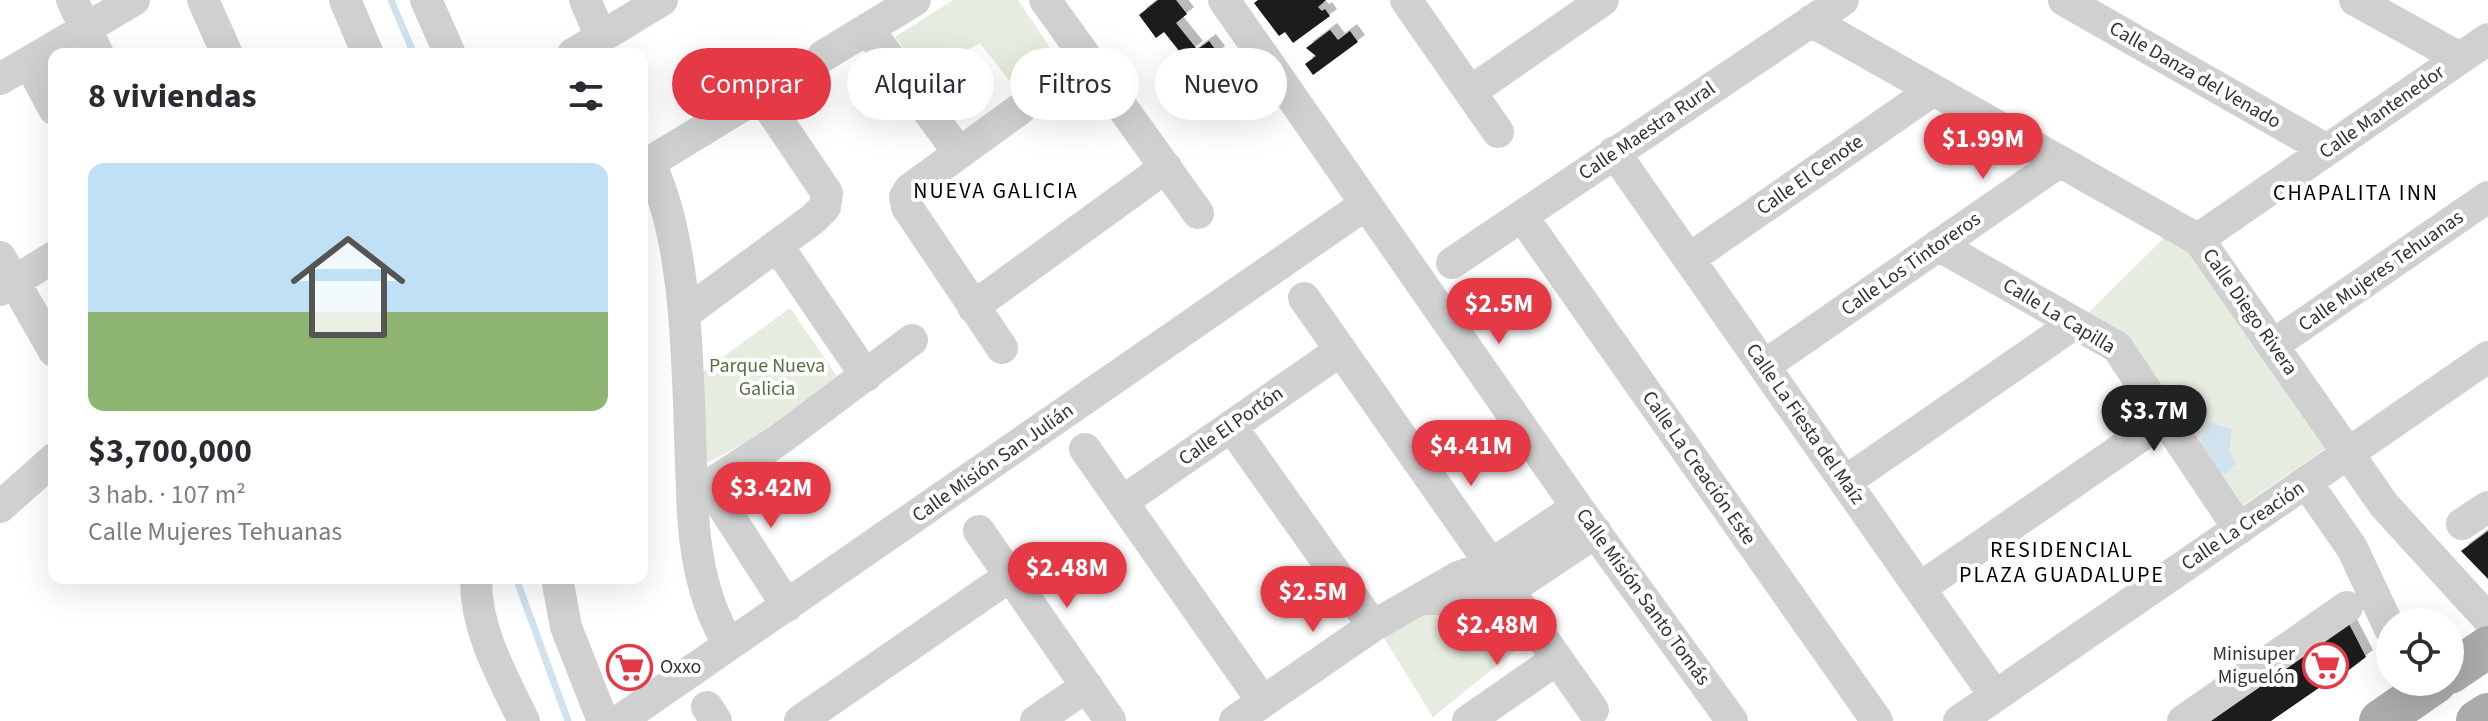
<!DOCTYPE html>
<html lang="es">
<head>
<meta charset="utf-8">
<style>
	:root { --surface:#fff; --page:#f2f2f3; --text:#2b2b33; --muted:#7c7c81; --line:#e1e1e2; --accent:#e63946 }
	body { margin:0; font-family:"Source Sans 3",sans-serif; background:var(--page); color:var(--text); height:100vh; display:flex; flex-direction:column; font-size:30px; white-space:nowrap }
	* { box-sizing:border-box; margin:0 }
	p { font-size:26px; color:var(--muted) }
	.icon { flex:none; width:44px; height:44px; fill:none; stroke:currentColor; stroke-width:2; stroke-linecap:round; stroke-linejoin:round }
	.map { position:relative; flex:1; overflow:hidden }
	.details { position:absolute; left:48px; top:48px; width:600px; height:536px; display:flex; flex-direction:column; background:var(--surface); border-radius:16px; box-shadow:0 8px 32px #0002 }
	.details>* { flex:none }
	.guide { position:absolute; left:672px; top:48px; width:760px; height:72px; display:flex; gap:16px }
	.fabs { position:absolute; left:2376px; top:608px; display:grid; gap:16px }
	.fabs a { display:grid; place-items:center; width:88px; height:88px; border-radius:50%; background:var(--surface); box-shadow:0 8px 32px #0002; font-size:40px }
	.price { position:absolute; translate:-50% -68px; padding:0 18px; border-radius:28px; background:var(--accent); color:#fff; font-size:26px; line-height:52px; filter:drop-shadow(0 2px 4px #0008) }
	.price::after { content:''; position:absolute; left:50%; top:48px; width:24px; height:18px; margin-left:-12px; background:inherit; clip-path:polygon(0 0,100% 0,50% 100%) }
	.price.selected { background:#222; color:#fff }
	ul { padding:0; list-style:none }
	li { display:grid; align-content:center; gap:16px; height:424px; padding:0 40px }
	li+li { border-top:2px solid var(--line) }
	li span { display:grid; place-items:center; height:248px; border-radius:16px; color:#555 }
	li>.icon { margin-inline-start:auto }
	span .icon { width:144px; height:144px; fill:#fffc; stroke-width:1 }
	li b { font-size:34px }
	h2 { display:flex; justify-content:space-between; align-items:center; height:96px; padding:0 40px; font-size:34px }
	.chip { padding:0 28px; border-radius:36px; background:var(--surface); box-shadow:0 8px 32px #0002; font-size:28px; line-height:72px }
	.chip.selected { background:var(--accent); color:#fff }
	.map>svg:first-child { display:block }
</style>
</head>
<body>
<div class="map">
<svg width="2488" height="721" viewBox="0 0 2488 721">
	<defs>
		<filter id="shadow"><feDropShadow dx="7" dy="-7" stdDeviation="0" flood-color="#0004"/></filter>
	</defs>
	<rect width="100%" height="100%" fill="#fff"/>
	<path fill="#e6ecdf" d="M953,0H1018L1063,67L1021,96L980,43L924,75L895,37Z
		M2170,232L2193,243L2335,442L2236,510L2080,321Z
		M790,308L839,379L764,433L703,465L697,376Z
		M1482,607L1520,647L1433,717L1382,635L1425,610Z"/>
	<path fill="#cfe2ee" d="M2209,422L2232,429L2229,452L2235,462L2230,471L2218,475L2210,457L2200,444Z"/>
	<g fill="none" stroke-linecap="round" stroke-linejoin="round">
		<path stroke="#cfe2ee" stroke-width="7" d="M391,0L414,54
			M516,578L568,721"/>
	</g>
	<path fill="#1a1a1a" filter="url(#shadow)" d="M1158,0H1176L1187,14L1176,23L1196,48L1184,57L1164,32L1156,38L1139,15Z
		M1258,0H1326L1318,7L1322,11L1325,9L1330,16L1293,43L1285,32L1279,36L1254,3Z
		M1330,30L1338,40L1350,31L1358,42L1313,75L1305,64L1316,56L1306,48Z
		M1209,41L1218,53L1177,85L1167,72Z
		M2488,531V579L2461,551Z
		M2349,624L2366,657L2345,673L2327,685L2326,683L2271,721H2210Z"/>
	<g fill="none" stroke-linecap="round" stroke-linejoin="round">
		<path stroke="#d0d0d0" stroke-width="32" d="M72,0L98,54
			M203,0L227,54
			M345,0L368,54
			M426,0L450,54
			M585,0L601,37
			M1045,0L1198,213
			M1224,0L1577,507L1732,721
			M1406,0L1498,132
			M2064,0L2327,150
			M2355,0L2460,58
			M1811,21L2199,240L2384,505L2488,619
			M868,29L959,153
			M573,54L662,0
			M823,56L915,0
			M29,62L54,109
			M0,79L134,0
			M1470,92L1603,0
			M1614,152L1995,696
			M649,162C692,249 687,391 692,488L709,485L779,440L912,340
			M642,167L806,67
			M1522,216L1877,721
			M2198,239L2488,39
			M777,245L866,376
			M1938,245L2117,347L2239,529
			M0,257L54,351
			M1689,259L1932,91
			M1452,263L1843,0
			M0,290L54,257
			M1304,298L1593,710
			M973,307L1166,167
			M684,314L813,219L825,207L827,193L760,94
			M2273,345L2488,197
			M1002,348L907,207L905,197L910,189L1020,109
			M1764,366L2059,162
			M1231,426L1373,626
			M1085,449L1263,702
			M1845,482L2075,323
			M2306,482L2352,548L2390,629
			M709,485L787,606
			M692,488C693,543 700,596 729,645
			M1122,502L1341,350
			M0,507L54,459
			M2462,524L2488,507
			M979,531L1110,720
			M476,578C475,629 502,676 524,721
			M557,578L566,627L603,721
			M1920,588L2165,419
			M1426,599H1484L1509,590L1596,532
			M707,707L716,721
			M619,721L1366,204
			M800,721L1010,576
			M1036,721L1087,686
			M1235,721L1373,626L1458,577L1491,565L1577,507
			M1468,721L1557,659
			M1959,721L2488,357
			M2183,721L2347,607"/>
		<path stroke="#ababab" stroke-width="42" d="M2450,673L2488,647
			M2380,721L2436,682
			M2477,721L2488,714"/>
	</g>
	<defs>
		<symbol id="supermarket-ring" viewBox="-11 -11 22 22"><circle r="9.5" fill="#fff" stroke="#e63946" stroke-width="1.5"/><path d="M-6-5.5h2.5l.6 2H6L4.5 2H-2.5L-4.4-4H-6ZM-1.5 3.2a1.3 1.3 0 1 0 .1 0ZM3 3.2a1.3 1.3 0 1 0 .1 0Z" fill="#e63946"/></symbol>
	</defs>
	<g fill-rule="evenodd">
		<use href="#supermarket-ring" x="2300" y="640" width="51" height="51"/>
		<use href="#supermarket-ring" x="604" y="642" width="51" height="51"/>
	</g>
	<g text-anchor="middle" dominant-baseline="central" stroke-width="8" stroke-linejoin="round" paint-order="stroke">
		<g font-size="20" fill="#333" stroke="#fff">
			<text transform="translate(2195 75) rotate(30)">Calle Danza del Venado</text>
			<text transform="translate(2382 112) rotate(-35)">Calle Mantenedor</text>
			<text transform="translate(1647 131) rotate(-34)">Calle Maestra Rural</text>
			<text transform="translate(1810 175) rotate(-35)">Calle El Cenote</text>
			<text transform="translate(1911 264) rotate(-35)">Calle Los Tintoreros</text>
			<text transform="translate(2381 271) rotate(-35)">Calle Mujeres Tehuanas</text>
			<text transform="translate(2250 312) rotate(55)">Calle Diego Rivera</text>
			<text transform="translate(2059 316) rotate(31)">Calle La Capilla</text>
			<text transform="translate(1805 424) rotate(55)">Calle La Fiesta del Maíz</text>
			<text transform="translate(1231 426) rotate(-35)">Calle El Portón</text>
			<text transform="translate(993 463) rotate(-35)">Calle Misión San Julián</text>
			<text transform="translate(1699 468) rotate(55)">Calle La Creación Este</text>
			<text transform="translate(2243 526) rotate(-34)">Calle La Creación</text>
			<text transform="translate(1643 597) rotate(54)">Calle Misión Santo Tomás</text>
		</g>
		<g font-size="20" fill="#56703f" stroke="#fff">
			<text x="767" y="366">Parque Nueva<tspan x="767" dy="23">Galicia</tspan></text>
		</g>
		<g font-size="20" fill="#333" stroke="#fff" text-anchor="end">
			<text x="2295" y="654">Minisuper<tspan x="2295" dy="23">Miguelón</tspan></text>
			<text x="660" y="667" text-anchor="start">Oxxo</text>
		</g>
		<g font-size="22" letter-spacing="2" fill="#000" stroke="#fff">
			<text x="996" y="191">NUEVA GALICIA</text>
			<text x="2356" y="193">CHAPALITA INN</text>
			<text x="2062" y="550">RESIDENCIAL<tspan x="2062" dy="25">PLAZA GUADALUPE</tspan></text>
		</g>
	</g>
</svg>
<div class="fabs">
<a><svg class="icon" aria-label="locate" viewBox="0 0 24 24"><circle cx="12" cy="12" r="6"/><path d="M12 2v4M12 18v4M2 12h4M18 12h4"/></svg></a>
</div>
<b class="price" style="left:1983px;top:181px">$1.99M</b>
<b class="price" style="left:1499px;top:346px">$2.5M</b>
<b class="price selected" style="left:2154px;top:453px">$3.7M</b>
<b class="price" style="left:1471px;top:488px">$4.41M</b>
<b class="price" style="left:771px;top:530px">$3.42M</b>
<b class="price" style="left:1067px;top:610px">$2.48M</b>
<b class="price" style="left:1313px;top:634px">$2.5M</b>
<b class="price" style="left:1497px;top:667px">$2.48M</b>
<div class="guide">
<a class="chip selected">Comprar</a>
<a class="chip">Alquilar</a>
<a class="chip">Filtros</a>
<a class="chip">Nuevo</a>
</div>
<section class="details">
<h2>8 viviendas<svg class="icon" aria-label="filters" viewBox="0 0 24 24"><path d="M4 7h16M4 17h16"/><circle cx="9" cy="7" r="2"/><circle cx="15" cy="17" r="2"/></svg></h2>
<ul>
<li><span style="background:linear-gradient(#bfe0f5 60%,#8fb573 0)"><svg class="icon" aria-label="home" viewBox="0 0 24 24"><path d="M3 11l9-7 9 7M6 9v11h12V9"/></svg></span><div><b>$3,700,000</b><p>3 hab. · 107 m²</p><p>Calle Mujeres Tehuanas</p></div></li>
</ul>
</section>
</div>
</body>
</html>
